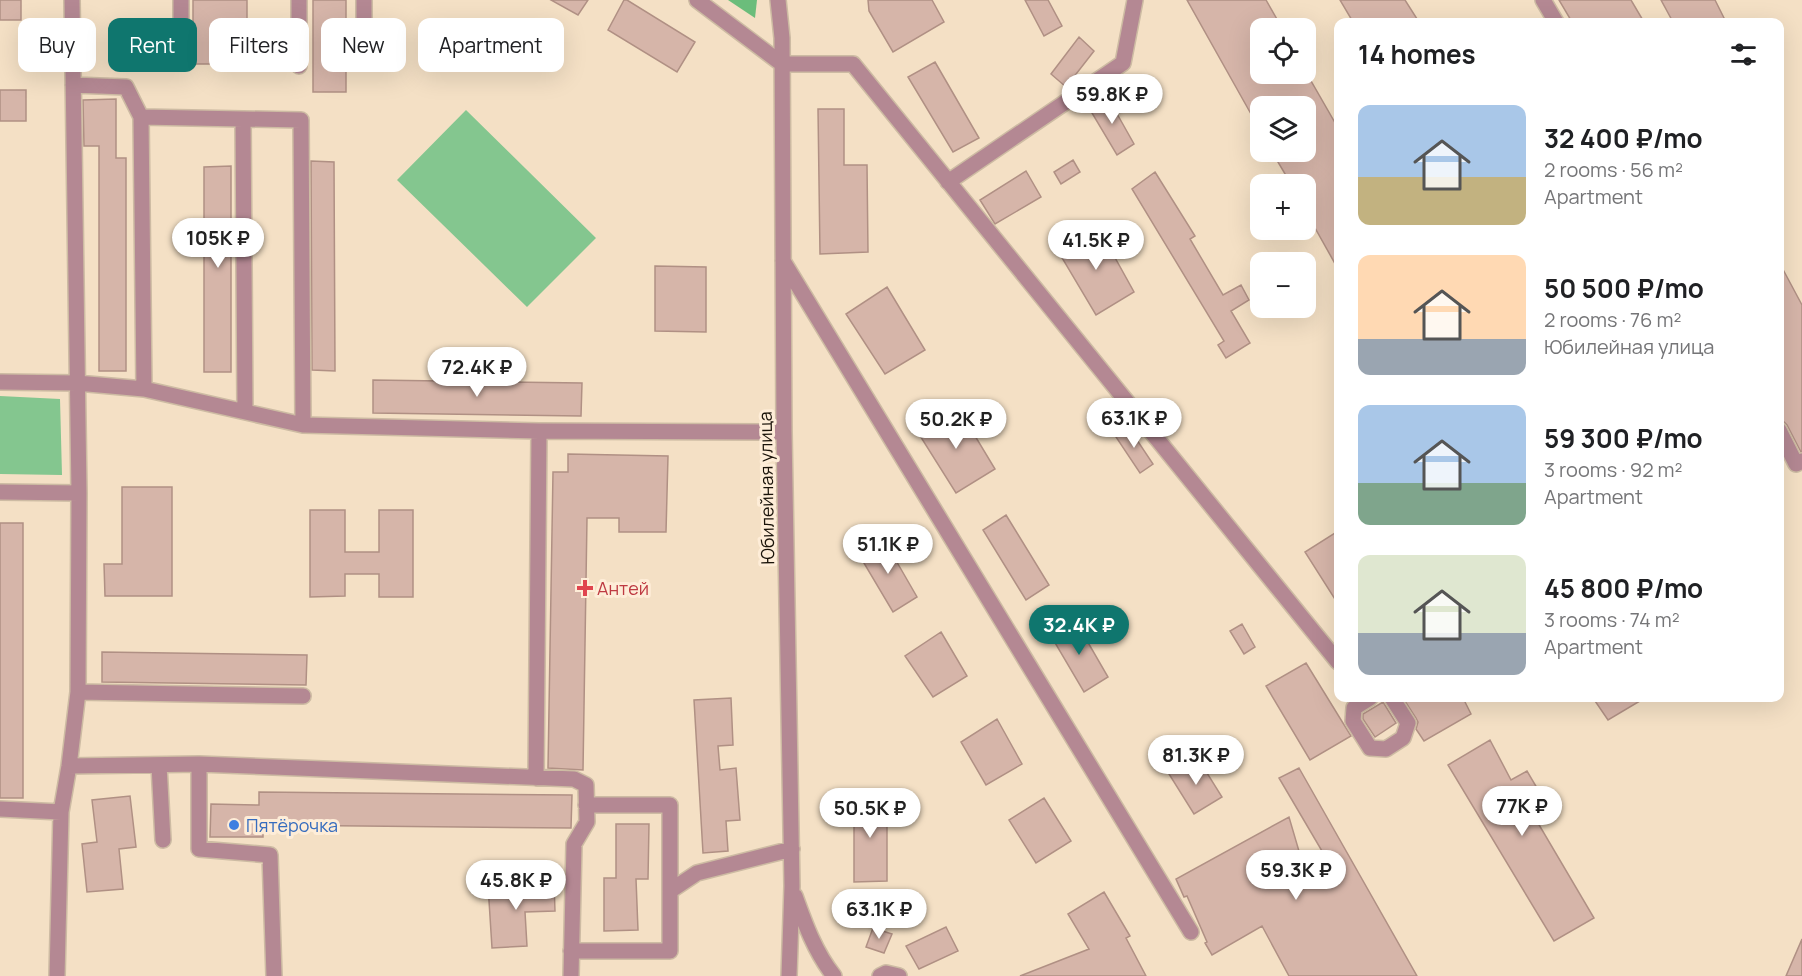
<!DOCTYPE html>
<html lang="en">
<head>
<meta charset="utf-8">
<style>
	:root { --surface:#fff; --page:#f6f6f6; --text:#202124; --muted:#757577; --accent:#0f766e }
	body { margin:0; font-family:Manrope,sans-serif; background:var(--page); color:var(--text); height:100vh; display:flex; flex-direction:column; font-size:22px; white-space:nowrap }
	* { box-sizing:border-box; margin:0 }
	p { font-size:20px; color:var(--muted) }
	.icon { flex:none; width:33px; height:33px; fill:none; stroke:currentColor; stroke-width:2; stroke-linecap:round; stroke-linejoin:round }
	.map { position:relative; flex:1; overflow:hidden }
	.side { position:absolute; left:1334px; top:18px; width:450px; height:684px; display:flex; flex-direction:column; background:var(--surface); border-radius:12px; box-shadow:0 6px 24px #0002 }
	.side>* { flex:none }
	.top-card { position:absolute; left:18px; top:18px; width:570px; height:54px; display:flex; gap:12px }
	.tools { position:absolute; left:1250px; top:18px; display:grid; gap:12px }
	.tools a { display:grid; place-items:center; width:66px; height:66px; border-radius:12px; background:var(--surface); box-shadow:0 6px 24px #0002; font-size:30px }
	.price { position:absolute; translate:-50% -51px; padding:0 14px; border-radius:21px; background:#fff; color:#222; font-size:20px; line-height:39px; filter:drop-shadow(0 2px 3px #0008) }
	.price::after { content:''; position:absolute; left:50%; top:36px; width:18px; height:14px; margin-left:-9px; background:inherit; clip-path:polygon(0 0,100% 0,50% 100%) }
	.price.active { background:var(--accent); color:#fff }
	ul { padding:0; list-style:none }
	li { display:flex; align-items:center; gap:18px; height:150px; padding:0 24px }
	li span { display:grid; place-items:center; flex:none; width:168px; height:120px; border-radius:12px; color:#555 }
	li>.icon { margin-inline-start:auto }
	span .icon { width:72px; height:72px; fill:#fffc; stroke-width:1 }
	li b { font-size:26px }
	h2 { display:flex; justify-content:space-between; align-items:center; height:72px; padding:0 24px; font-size:26px }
	.pill { padding:0 21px; border-radius:12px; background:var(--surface); box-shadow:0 6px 24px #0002; font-size:21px; line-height:54px }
	.pill.active { background:var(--accent); color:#fff }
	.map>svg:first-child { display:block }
</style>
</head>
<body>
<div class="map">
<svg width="1802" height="976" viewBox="0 0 1802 976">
	<rect width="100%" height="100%" fill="#f4e0c5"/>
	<path fill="#84c68f" d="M466,110L596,238L527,307L397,180Z
		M0,396L60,399L62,475L0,474Z"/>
	<path fill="#6bbd7b" d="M728,0H757L755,18Z"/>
	<path fill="#d6b5a9" stroke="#b09084" stroke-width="1.5" d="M0,0H21V20H0Z
		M193,0H247V64H193Z
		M313,0H346V92H313Z
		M551,0H588L578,15Z
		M624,0H627L695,42L677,72L608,30Z
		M868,0H932L944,22L893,52L869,11Z
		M1025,0H1048L1062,26L1044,36Z
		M1187,0H1266L1282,28H1260V74H1307L1338,128V269L1305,210V184H1291L1272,152H1305V106H1260V130Z
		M1340,0H1405L1419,22H1353Z
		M1559,0H1631L1644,22H1572Z
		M1661,0H1715L1726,22H1673Z
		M1079,37L1094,51L1066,87L1051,74Z
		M935,62L979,138L953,152L908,77Z
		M0,90H26V121H0Z
		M1107,96L1134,144L1117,155L1089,108Z
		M116,99V158H126V371H99V146H84L83,100Z
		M818,109H844V165H867L868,252L820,254Z
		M1073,160L1080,172L1061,184L1054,172Z
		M311,161L334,162L335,371L312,370Z
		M231,166V372H204V167Z
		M1026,171L1041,197L995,224L980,200Z
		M1155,172L1195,236L1190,239L1223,295L1241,285L1249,300L1231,311L1250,343L1226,358L1218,345L1224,341L1132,189Z
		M1098,227L1134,292L1096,315L1058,251Z
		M1779,262L1802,305V451L1801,452L1787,425L1784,422L1779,420Z
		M655,266L706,267V332L655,331Z
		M887,287L925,350L885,374L846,314Z
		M373,380L582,383L581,416L373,413Z
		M957,406L995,469L956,493L917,431Z
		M1127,425L1153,464L1140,473L1114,434Z
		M568,454L668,456L666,532H619V518H587L583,770L548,768L553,472H568Z
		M122,487H172V596H105L104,564H122Z
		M310,510H345V552H379V510H413V597H379V574H345V596L310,597Z
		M1006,515L1049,585L1026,600L983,530Z
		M0,523H23V798H0Z
		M1338,531V604L1305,552Z
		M883,538L917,597L893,612L858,553Z
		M1075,620L1108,677L1084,692L1051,636Z
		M1242,624L1255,647L1244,654L1230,631Z
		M941,632L967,676L933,697L905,656Z
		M102,652L307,655L306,685L102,682Z
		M1306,663L1351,736L1310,760L1266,686Z
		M731,698L733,745L718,746L720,770L736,768L740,820L726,821L728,851L703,853L694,700Z
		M1403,698H1463L1471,714L1424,741L1416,729L1418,722L1416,718Z
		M1593,698H1645L1608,720Z
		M1383,702L1396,723L1375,737L1363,719V714Z
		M997,719L1022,764L986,785L961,742Z
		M1490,740L1511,780L1527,771L1550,810L1535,818L1594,918L1554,941L1448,765Z
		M1197,757L1222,797L1194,814L1169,774Z
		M1299,768L1417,976H1289L1262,926L1212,955L1205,943L1207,942L1187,896L1184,897L1176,879L1289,817L1301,858L1299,865L1307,882L1332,868L1279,778Z
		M259,792L572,795L571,828L263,825V837H210L211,804L259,805Z
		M130,796L136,847L119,849L123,889L87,892L82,844L97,842L92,800Z
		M854,796L887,797V881L854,882Z
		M1044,798L1071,841L1036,863L1009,820Z
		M616,824H649L648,879H636L638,930L604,931V878H616Z
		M554,883L555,911L525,912L527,946L492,948L488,885Z
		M1104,892L1130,936L1126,938L1146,976H1020L1089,949L1068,914Z
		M946,927L958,951L919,969L906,946Z
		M873,928L892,934L884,953L866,947Z
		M1802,939V976H1786Z"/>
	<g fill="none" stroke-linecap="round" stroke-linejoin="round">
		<defs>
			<path id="minor" d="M364,0V30
				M697,0L782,64H853L1338,662
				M778,0L782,38L784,432L792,886L789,976
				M1543,0L1556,22
				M181,57V0
				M299,66V0
				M73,85L126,87L141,117
				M243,119L245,411
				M948,182L1123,63L1135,0
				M783,261L1191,932
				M0,382L77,383L144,389L303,425L539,431L784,432
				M144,389L141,117L301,120L303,425
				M1779,430L1796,464L1802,461
				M0,492L79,493
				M78,692L303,696
				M1370,698L1354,708L1353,721L1370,748L1386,749L1403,738L1408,723L1392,698
				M199,764L574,779L586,785L587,822L574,844L571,976
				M159,765L163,840
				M69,766L199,764V849L270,855L274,976
				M536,778L539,431
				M0,809L61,812
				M670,891L697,873L792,849
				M795,896C805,924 815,952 834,976
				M571,951H670V805H586
				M57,976L61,812L69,766L78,692L79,493L72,0
				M880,976L886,973L899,976"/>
		</defs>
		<use href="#minor" stroke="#cdbba3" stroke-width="18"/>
		<use href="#minor" stroke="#b48893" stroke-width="15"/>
	</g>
	<path fill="#e0444e" stroke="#feedd8" stroke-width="2" d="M582 579h6v6h6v6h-6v6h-6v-6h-6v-6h6z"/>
	<circle fill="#3f7fe0" stroke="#feedd8" stroke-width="2" cx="234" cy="825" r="6"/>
	<g text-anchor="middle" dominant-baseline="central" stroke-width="6" stroke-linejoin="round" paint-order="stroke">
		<g font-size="18" fill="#191208" stroke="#feedd8">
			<text transform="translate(766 488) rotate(-91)">Юбилейная улица</text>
		</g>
		<g font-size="18" fill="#be3a42" stroke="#feedd8" text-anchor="start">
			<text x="597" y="588">Антей</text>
		</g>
		<g font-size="18" fill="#366cbe" stroke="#feedd8" text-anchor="start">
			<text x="246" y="825">Пятёрочка</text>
		</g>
	</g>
</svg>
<div class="tools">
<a><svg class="icon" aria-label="locate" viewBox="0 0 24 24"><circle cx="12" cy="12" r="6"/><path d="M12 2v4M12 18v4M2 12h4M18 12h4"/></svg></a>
<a><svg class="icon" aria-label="layers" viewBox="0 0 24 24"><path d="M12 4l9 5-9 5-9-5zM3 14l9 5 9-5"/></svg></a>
<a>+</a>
<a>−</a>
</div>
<b class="price" style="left:1112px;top:125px">59.8K ₽</b>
<b class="price" style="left:218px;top:269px">105K ₽</b>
<b class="price" style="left:1096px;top:271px">41.5K ₽</b>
<b class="price" style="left:477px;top:398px">72.4K ₽</b>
<b class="price" style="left:1134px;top:449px">63.1K ₽</b>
<b class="price" style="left:956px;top:450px">50.2K ₽</b>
<b class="price" style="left:888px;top:575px">51.1K ₽</b>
<b class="price active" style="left:1079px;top:656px">32.4K ₽</b>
<b class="price" style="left:1196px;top:786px">81.3K ₽</b>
<b class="price" style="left:1522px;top:837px">77K ₽</b>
<b class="price" style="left:870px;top:839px">50.5K ₽</b>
<b class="price" style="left:1296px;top:901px">59.3K ₽</b>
<b class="price" style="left:516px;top:911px">45.8K ₽</b>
<b class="price" style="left:879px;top:940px">63.1K ₽</b>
<div class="top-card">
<a class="pill">Buy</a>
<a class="pill active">Rent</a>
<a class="pill">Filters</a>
<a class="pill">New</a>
<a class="pill">Apartment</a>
</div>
<section class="side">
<h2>14 homes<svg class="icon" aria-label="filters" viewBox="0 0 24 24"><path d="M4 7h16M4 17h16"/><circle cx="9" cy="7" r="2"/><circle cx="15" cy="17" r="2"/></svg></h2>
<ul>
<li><span style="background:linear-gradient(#a9c7e8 60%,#c2b280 0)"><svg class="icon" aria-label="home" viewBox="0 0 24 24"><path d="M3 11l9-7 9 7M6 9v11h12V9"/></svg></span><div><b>32 400 ₽/mo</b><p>2 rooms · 56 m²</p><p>Apartment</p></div></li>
<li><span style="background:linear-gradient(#ffd9b3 70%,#9aa5b1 0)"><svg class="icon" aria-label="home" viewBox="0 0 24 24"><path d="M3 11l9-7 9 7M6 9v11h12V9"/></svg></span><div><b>50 500 ₽/mo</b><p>2 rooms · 76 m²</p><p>Юбилейная улица</p></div></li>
<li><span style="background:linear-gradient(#a9c7e8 65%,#7fa58c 0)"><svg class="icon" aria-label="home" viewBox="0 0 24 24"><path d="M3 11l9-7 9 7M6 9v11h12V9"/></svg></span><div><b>59 300 ₽/mo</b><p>3 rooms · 92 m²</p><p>Apartment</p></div></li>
<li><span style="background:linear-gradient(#dfe7d0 65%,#9aa5b1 0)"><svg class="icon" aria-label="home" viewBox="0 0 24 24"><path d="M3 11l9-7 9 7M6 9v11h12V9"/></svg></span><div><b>45 800 ₽/mo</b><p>3 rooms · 74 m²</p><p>Apartment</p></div></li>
</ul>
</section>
</div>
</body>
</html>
